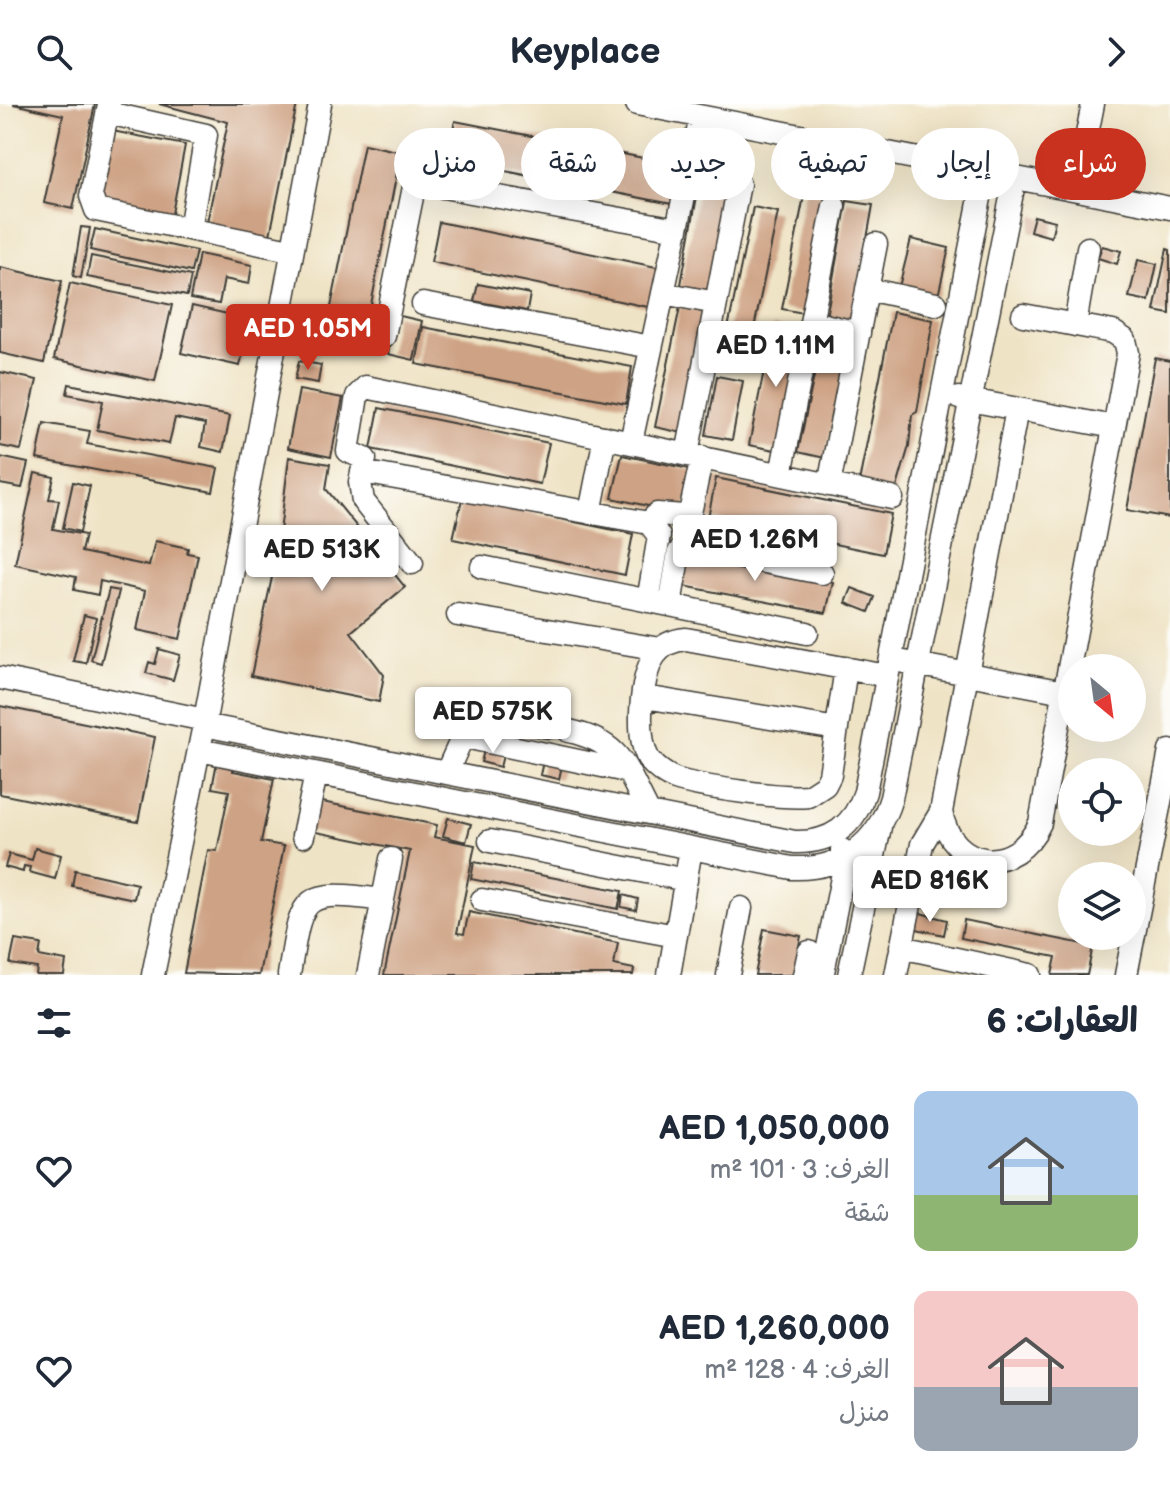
<!DOCTYPE html>
<html lang="ar">
<head>
<meta charset="utf-8">
<style>
	:root { --surface:#fff; --page:#f2f2f3; --text:#1f2937; --muted:#747a83; --accent:#c8321e }
	body { margin:0; font-family:"Balsamiq Sans","Playpen Sans Arabic",sans-serif; background:var(--page); color:var(--text); direction:rtl; height:100vh; display:flex; flex-direction:column; font-size:30px; white-space:nowrap }
	* { box-sizing:border-box; margin:0 }
	p { font-size:26px; color:var(--muted) }
	.icon { flex:none; width:44px; height:44px; fill:none; stroke:currentColor; stroke-width:2; stroke-linecap:round; stroke-linejoin:round }
	.map { position:relative; height:871px; overflow:hidden; direction:ltr }
	.drawer { display:flex; flex-direction:column; background:var(--surface); flex:1 }
	.drawer>* { flex:none }
	.banner { position:absolute; left:24px; top:24px; width:1122px; height:72px; direction:rtl; display:flex; gap:16px }
	.needle { width:52px; rotate:151deg }
	.controls { position:absolute; left:1058px; top:550px; display:grid; gap:16px }
	.controls a { display:grid; place-items:center; width:88px; height:88px; border-radius:50%; background:var(--surface); box-shadow:0 8px 32px #0002; font-size:40px }
	.price { position:absolute; translate:-50% -68px; padding:0 18px; border-radius:8px; background:#fff; color:#222; font-size:26px; line-height:52px; filter:drop-shadow(0 2px 4px #0008) }
	.price::after { content:''; position:absolute; left:50%; top:48px; width:24px; height:18px; margin-left:-12px; background:inherit; clip-path:polygon(0 0,100% 0,50% 100%) }
	.price.active { background:var(--accent); color:#fff }
	ul { padding:0; list-style:none }
	li { display:flex; align-items:center; gap:24px; height:200px; padding:0 32px }
	li span { display:grid; place-items:center; flex:none; width:224px; height:160px; border-radius:16px; color:#555 }
	li>.icon { margin-inline-start:auto }
	span .icon { width:96px; height:96px; fill:#fffc; stroke-width:1 }
	li b { font-size:34px }
	h2 { display:flex; justify-content:space-between; align-items:center; height:96px; padding:0 32px; font-size:34px }
	.tag { padding:0 28px; border-radius:36px; background:var(--surface); box-shadow:0 8px 32px #0002; font-size:28px; line-height:72px }
	.tag.active { background:var(--accent); color:#fff }
	header { display:flex; justify-content:space-between; align-items:center; height:104px; padding:0 32px; background:var(--surface); font-size:36px; font-weight:700 }
	.map>svg:first-child { display:block }
</style>
</head>
<body>
<header><svg class="icon" aria-label="forward" viewBox="0 0 24 24"><path d="M9 5l7 7-7 7"/></svg>Keyplace<svg class="icon" aria-label="search" viewBox="0 0 24 24"><circle cx="10" cy="10" r="6"/><path d="M15 15l6 6"/></svg></header>
<div class="map">
<svg width="1170" height="871" viewBox="0 0 1170 871">
	<rect width="100%" height="100%" fill="#fdfcf7"/>
	<filter id="ink" filterUnits="userSpaceOnUse"><feTurbulence type="fractalNoise" baseFrequency=".0125" numOctaves="2"/><feDisplacementMap in="SourceGraphic" scale="16" xChannelSelector="R" yChannelSelector="G"/><feConvolveMatrix kernelMatrix="1 2 1 2 8 2 1 2 1" color-interpolation-filters="sRGB"/></filter>
	<filter id="wash" filterUnits="userSpaceOnUse"><feTurbulence type="fractalNoise" baseFrequency=".006" numOctaves="4" result="noise"/><feDisplacementMap in="SourceGraphic" scale="32" xChannelSelector="R" yChannelSelector="G"/><feGaussianBlur stdDeviation="1.8" result="paint"/><feColorMatrix in="noise" values="0 0 0 0 0 0 0 0 0 0 0 0 0 0 0 0 0 1.4 0 .05"/><feComposite in="paint" operator="in"/></filter>
	<g filter="url(#wash)">
		<rect width="100%" height="100%" fill="#efe3c5"/>
		<g id="blocks">
			<path fill="#cea284" d="M13,0H95L73,105L44,99L63,11Z
				M159,0H297L269,136L206,123L228,18Z
				M455,17L679,61L672,100L449,56L452,42L443,40L444,30L452,31Z
				M112,27L185,41L171,115L97,101Z
				M364,40L401,48L367,221L329,213Z
				M701,70L733,76L713,192L680,186Z
				M805,87L832,92L809,210L782,205Z
				M847,97L873,101L852,218L826,214Z
				M753,103L778,108L751,239L726,234Z
				M1034,112L1055,117L1051,133L1030,127Z
				M439,118L661,164L653,204L431,158Z
				M81,123L90,124L81,174L73,172Z
				M95,125L196,147L191,168L90,146Z
				M911,135L949,144L938,192L899,183Z
				M1102,142L1121,147L1117,160L1098,154Z
				M1167,145L1170,146V210L1154,207Z
				M199,150L252,161L249,180L224,175L219,200L190,195Z
				M91,152L191,172L187,192L87,173Z
				M1138,156L1157,160L1149,197L1129,193Z
				M0,163L62,177L44,259L0,249Z
				M70,179L172,201L155,277L54,255Z
				M478,180L530,190L527,207L474,197Z
				M192,202L250,215L240,262L181,249Z
				M680,203L708,209L683,329L655,323Z
				M893,208L933,216L917,308L912,311L909,342L895,390L858,383Z
				M396,211L422,217L414,256L388,250Z
				M773,222L804,229L780,347L749,341Z
				M423,223L632,263L626,300L416,260Z
				M823,229L850,235L825,354L798,348Z
				M1155,254L1170,257V414L1127,406Z
				M299,257L321,261L318,279L295,275Z
				M0,268L37,276L21,346L0,342Z
				M717,272L743,277L732,336L706,331Z
				M69,280L230,312L223,348L201,343L205,320L175,314L169,340L97,326L103,297L67,290Z
				M299,286L343,294L331,353L288,344Z
				M379,304L549,339L540,380L371,345Z
				M44,319L90,327L87,340L218,364L213,388L37,355Z
				M622,351L694,366L684,410L612,394Z
				M0,353L28,359L22,384L0,380Z
				M289,353L330,360L326,385L370,439L377,433L391,449L383,456L405,483L351,528L384,571L379,598L251,572L278,445Z
				M35,369L54,373L49,395L59,396L53,425L85,431L81,448L149,462L155,437L188,444L187,449L198,451L180,535L137,526L145,487L100,477L98,491L74,486L76,473L15,460Z
				M716,374L891,410L883,450L708,414Z
				M73,378L90,382L80,428L63,424Z
				M462,395L633,430L625,471L453,435Z
				M685,449L833,478L826,509L678,481Z
				M852,484L875,493L869,508L846,499Z
				M109,485L119,487L101,559L91,556Z
				M84,511L96,514L86,559L73,557Z
				M159,545L180,551L173,576L146,569L149,558L155,560Z
				M0,602L155,633L138,718L0,690Z
				M486,639L505,644L500,663L481,658Z
				M544,653L563,657L559,675L540,671Z
				M217,658L234,661L233,667L274,675L261,738L284,742L259,871L184,869L208,746L217,747L229,687L212,684Z
				M312,696L437,721L434,733L475,741L457,829L464,830L469,808L618,839L614,861L634,865L633,871H384L410,747L306,726Z
				M448,714L471,720L466,738L443,732Z
				M35,744L61,751L55,775L29,768L30,763L24,762L23,768L5,763L9,750L32,756Z
				M474,758L622,787L618,805L471,775Z
				M75,766L137,780L134,795L72,782Z
				M623,791L638,795L636,806L621,803Z
				M916,808L947,816L944,831L912,824Z
				M964,816L1093,842L1087,871H1052L1056,853L961,834Z
				M764,825L801,832L793,871H755Z
				M15,836L41,840L39,852L66,857L64,871H36L37,864L10,860Z"/>
		</g>
	</g>
	<g filter="url(#ink)">
		<use href="#blocks" fill-opacity="0" stroke="#3c3a35" stroke-width="2"/>
		<g fill="none" stroke-linecap="round" stroke-linejoin="round">
			<defs>
				<path id="minor" d="M109,0L91,92L96,106L290,146
					M637,0L1170,104
					M108,9L206,31L190,125
					M1076,85L1093,0
					M867,185L936,200
					M663,189L716,199
					M423,200L651,243
					M811,218L859,229
					M1075,221L1088,144
					M384,232L415,78L677,125
					M959,294L1114,323
					M1017,305L941,708C952,766 1016,772 1040,719L1128,249L1125,236L1113,228L1023,211
					M631,338L701,13
					M687,350L739,80
					M362,368L649,419L659,432L648,497
					M781,370L834,102
					M829,381L876,140
					M590,409L605,333
					M649,419L657,410L684,412L690,409L702,353
					M412,459L363,397L360,378L365,355L348,347L357,292L366,283L892,394
					M482,463L807,529
					M670,501L679,448L685,443L822,469
					M458,511L660,545
					M904,558L1064,588
					M846,564L830,671L825,681L808,692C783,695 699,683 675,675C665,671 657,665 650,657C635,636 640,572 655,551C663,540 674,536 686,535L887,572
					M0,574L205,616
					M645,593L837,625
					M511,615L549,623
					M204,621L795,738C831,739 854,722 865,688L985,68
					M569,627C623,639 625,664 649,709
					M465,633L626,667
					M199,646L792,764C841,766 877,741 891,694L1015,74
					M446,669C456,651 467,609 491,611
					M303,732L316,670
					M490,737L686,776
					M482,796L676,832
					M901,843L1030,871
					M823,868L846,754L842,746
					M153,871L204,621L320,0
					M289,871C302,791 299,785 383,796
					M368,871L391,755
					M669,871L691,745
					M728,871L741,804
					M804,871L809,848
					M849,871L880,723
					M896,871L922,740L941,708
					M1126,871L1170,647"/>
			</defs>
			<use href="#minor" stroke="#3c3a35" stroke-width="25"/>
			<use href="#minor" stroke="#fff" stroke-width="22"/>
		</g>
	</g>
</svg>
<div class="controls">
<a><svg class="needle" viewBox="-14 -14 28 28"><path d="M0-13l5 13h-10z" fill="#e53935"/><path d="M0 13l5-13h-10z" fill="#747a83"/></svg></a>
<a><svg class="icon" aria-label="locate" viewBox="0 0 24 24"><circle cx="12" cy="12" r="6"/><path d="M12 2v4M12 18v4M2 12h4M18 12h4"/></svg></a>
<a><svg class="icon" aria-label="layers" viewBox="0 0 24 24"><path d="M12 4l9 5-9 5-9-5zM3 14l9 5 9-5"/></svg></a>
</div>
<b class="price active" style="left:308px;top:268px">AED 1.05M</b>
<b class="price" style="left:776px;top:285px">AED 1.11M</b>
<b class="price" style="left:755px;top:479px">AED 1.26M</b>
<b class="price" style="left:322px;top:489px">AED 513K</b>
<b class="price" style="left:493px;top:651px">AED 575K</b>
<b class="price" style="left:930px;top:820px">AED 816K</b>
<div class="banner">
<a class="tag active">شراء</a>
<a class="tag">إيجار</a>
<a class="tag">تصفية</a>
<a class="tag">جديد</a>
<a class="tag">شقة</a>
<a class="tag">منزل</a>
</div>
</div>
<section class="drawer">
<h2>العقارات: 6<svg class="icon" aria-label="filters" viewBox="0 0 24 24"><path d="M4 7h16M4 17h16"/><circle cx="9" cy="7" r="2"/><circle cx="15" cy="17" r="2"/></svg></h2>
<ul>
<li><span style="background:linear-gradient(#a9c7e8 65%,#8fb573 0)"><svg class="icon" aria-label="home" viewBox="0 0 24 24"><path d="M3 11l9-7 9 7M6 9v11h12V9"/></svg></span><div><b>AED 1,050,000</b><p>الغرف: 3 · 101 m²</p><p>شقة</p></div><svg class="icon" aria-label="heart" viewBox="0 0 24 24"><path d="M12 20l-8-8c-3-5 5-10 8-4 3-6 11-1 8 4z"/></svg></li>
<li><span style="background:linear-gradient(#f6c9c9 60%,#9aa5b1 0)"><svg class="icon" aria-label="home" viewBox="0 0 24 24"><path d="M3 11l9-7 9 7M6 9v11h12V9"/></svg></span><div><b>AED 1,260,000</b><p>الغرف: 4 · 128 m²</p><p>منزل</p></div><svg class="icon" aria-label="heart" viewBox="0 0 24 24"><path d="M12 20l-8-8c-3-5 5-10 8-4 3-6 11-1 8 4z"/></svg></li>
</ul>
</section>
</body>
</html>
